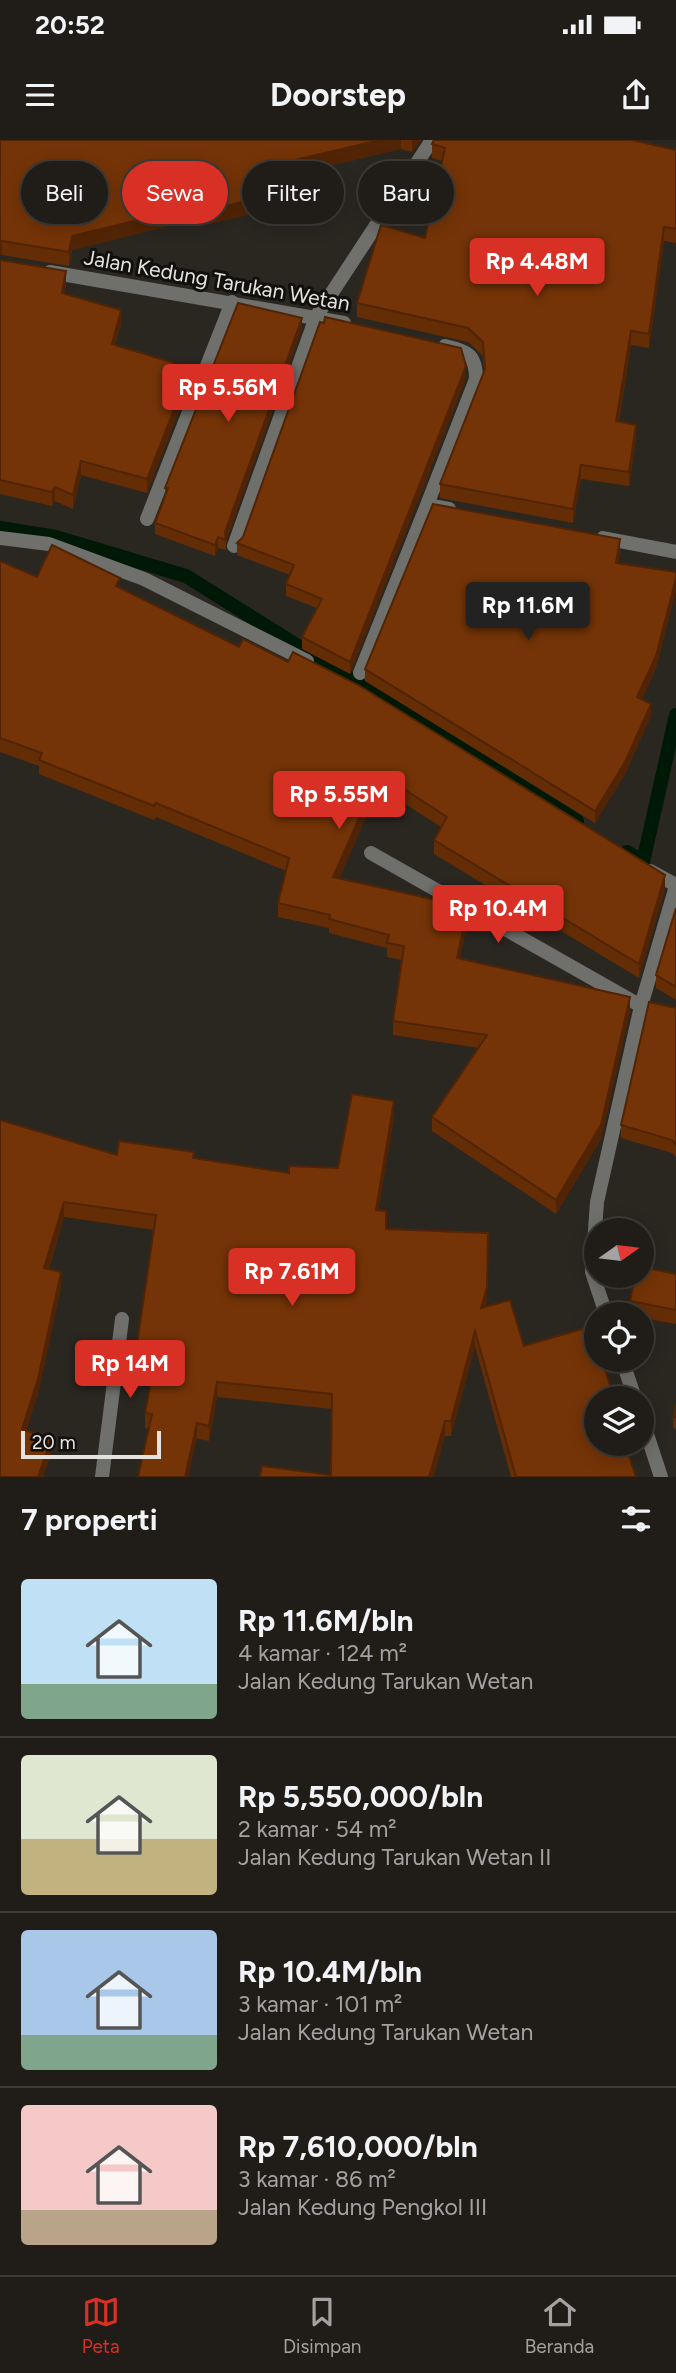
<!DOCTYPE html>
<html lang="id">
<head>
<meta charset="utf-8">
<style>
	:root { --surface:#201d19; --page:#2d2a26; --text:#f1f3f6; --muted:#a2a2a2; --line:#3d3b38; --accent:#d93025 }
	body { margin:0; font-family:Figtree,sans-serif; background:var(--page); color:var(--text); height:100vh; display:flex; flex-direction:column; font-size:26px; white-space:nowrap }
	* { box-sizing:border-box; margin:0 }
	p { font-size:23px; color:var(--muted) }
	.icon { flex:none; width:38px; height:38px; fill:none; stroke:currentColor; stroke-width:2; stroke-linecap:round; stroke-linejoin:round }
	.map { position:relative; height:1337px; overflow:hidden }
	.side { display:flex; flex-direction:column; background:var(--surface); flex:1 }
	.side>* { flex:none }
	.hud { position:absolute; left:21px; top:21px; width:635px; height:63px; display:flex; gap:14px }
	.needle { width:46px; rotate:76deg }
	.fabs { position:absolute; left:584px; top:1078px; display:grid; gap:14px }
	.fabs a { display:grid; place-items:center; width:70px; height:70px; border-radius:50%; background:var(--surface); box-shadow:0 4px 18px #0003,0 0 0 2px var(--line); font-size:35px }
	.scale { position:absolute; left:21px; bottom:18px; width:140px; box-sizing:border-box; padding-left:7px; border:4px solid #e5e3df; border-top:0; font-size:19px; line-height:24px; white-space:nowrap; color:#e5e3df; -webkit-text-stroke:5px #11100d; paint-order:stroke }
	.price { position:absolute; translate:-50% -60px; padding:0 16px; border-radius:7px; background:var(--accent); color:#fff; font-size:23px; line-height:46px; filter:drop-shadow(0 2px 4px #0008) }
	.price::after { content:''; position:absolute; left:50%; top:42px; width:21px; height:16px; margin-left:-10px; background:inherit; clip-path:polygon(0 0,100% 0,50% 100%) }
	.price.on { background:#222; color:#fff }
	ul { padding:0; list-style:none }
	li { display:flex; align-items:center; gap:21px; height:175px; padding:0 21px }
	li+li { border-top:2px solid var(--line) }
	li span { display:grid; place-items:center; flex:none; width:196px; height:140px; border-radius:7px; color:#555 }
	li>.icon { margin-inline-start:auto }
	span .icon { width:84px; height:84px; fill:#fffc; stroke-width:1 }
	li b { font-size:30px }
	h2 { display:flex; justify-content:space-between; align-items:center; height:84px; padding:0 21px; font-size:30px }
	.tag { padding:0 24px; border-radius:32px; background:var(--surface); box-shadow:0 4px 18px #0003,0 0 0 2px var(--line); font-size:24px; line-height:63px }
	.tag.on { background:var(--accent); color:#fff }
	.status { display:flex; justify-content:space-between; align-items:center; height:49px; padding:0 35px; background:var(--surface); direction:ltr }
	.status svg { height:19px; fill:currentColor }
	header { display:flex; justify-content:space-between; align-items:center; height:91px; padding:0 21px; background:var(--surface); font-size:32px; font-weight:700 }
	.menu { display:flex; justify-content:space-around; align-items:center; height:98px; border-top:2px solid var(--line); background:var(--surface); font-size:19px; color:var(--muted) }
	.menu a { display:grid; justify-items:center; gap:4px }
	.menu .on { color:var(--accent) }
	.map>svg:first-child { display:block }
</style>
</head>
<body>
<div class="status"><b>20:52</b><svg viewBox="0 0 49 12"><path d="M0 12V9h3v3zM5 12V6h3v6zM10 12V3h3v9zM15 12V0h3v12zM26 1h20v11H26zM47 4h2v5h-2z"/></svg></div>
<header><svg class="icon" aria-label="menu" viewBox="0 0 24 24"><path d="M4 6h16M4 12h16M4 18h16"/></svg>Doorstep<svg class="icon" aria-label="share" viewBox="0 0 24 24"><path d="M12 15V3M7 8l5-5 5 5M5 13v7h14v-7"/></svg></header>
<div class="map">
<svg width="676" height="1337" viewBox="0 0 676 1337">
	<rect width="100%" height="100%" fill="#2a2721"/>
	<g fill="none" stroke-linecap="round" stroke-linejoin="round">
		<path stroke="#001806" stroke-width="14" d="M0,388L56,397L186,436L577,681
			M627,712L643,722L676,575"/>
		<path stroke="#6f6f6c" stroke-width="14" d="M50,132L344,183
			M445,206C468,211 476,215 476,239L427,365L449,369
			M147,379L232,162
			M0,398L49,404L144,439L307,521
			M603,398L676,412
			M234,406L316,177L432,0
			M360,533L427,365
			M371,713L641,866
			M650,731L676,745
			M606,1174L592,1132L597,1062L641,866L676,746
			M622,1220L635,1258
			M642,1279L661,1337
			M102,1337L122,1179"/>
	</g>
	<path fill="#642d06" d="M0,0H421L412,12L401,9L259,42L262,71L197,87L196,79L72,110L69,126L2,115Z
		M432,4L676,10V103L664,101L649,208L631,205L619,281L636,299L629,346L581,339L573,383L440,358V344L484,231L483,216L468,202L357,177V163L425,98L442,21L432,18Z
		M0,120L66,145L64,153L121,184L115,205L190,242L147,353L81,335L73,369L55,361L52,366L0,354Z
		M302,188L226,401V410L218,408L215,416L155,394V383L165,355V348Z
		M466,238L350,534L302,509V497L317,468L286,456V444L290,435L237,415V403Z
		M620,411L618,424L676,432V450L656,528L642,559L651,576L625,634L595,683L365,541V529Z
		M0,421L37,437L120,448L665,749L639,838L434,714V700L441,687L379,647L339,739L468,781L459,819L630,871L601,999L556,1074L432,991V977L479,908L393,895V881L402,820L387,817V808L329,793V788L278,777V763L286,731L156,677L154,680L39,634V626L0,612Z
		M676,768V860L656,848V835Z
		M676,868V1017L672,1013L621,998V985Z
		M394,977L378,1070L386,1089L487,1162L485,1167L524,1206L597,1258L636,1337H511L475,1206L451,1296H445L331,1335L332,1269L217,1257L209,1301L145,1288V1273L153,1236L135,1234V1218L154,1090L64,1077L49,1129L61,1147L38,1254L26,1290L51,1314L43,1337H0V980L117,1015L194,1018L289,1033L338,1028Z
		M676,1134V1184L642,1178V1174H630V1161Z
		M676,1264V1289L673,1288V1277Z"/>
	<path fill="#512405" d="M380,0H401V9L257,42V29Z
		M412,0H421L412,12Z
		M262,57V71L197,87V73Z
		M196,66V79L72,110L69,126V112L72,96Z
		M664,87V101L649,208V194Z
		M0,101H2V115H0Z
		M66,131V145L62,167V153Z
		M121,170V184L112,218V204Z
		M302,178V188L226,401L225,392Z
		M631,191V205L616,295V281Z
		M466,226V238L350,534V522Z
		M190,228V242L147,353V339Z
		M636,285V299L629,346V332Z
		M81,321V335L73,369V355Z
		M581,325V339L573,383V369Z
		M55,347V361L52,366V352Z
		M218,397V408L215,416V405Z
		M620,399V411L616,435V423Z
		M676,438V450L656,528L637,569V557Z
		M651,564V576L625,634L595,683V671Z
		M379,633V647L333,752V737Z
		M665,735V749L639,838V824Z
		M468,767V781L457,832V818Z
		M630,857V871L601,999L556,1074V1060Z
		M394,961V977L376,1086V1070Z
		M64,1062V1077L44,1143V1128Z
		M488,1093L487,1162L481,1184V1168Z
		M61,1132V1147L38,1254L22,1304V1289Z
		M475,1191V1206L451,1296V1281Z
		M217,1242V1257L209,1301V1286Z
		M445,1281V1296L434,1337H429Z
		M197,1283V1298L188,1337H185Z
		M51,1299V1314L43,1337H38Z"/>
	<path fill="#743407" stroke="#512405" stroke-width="2" d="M0,0H380L257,29L262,57L197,73L196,66L72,96L69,112L2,101H0Z
		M434,0H632L676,10V89L664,87L649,194L631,191L616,281L636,285L629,332L581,325L573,369L440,344L485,229L483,202L468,188L357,163L381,85L425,98L445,8L432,4Z
		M0,120L66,131L62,153L121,170L112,204L190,228L147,339L81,321L73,355L55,347L52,352L0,340Z
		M238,163L302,178L225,392L226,400L218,397L215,405L155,383L168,348H165Z
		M325,177L461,208L466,226L350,522L302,497L322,459L286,444L294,425L237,403L243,397L320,182L324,183Z
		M433,364L620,399L616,423L676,432V438L656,516L637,557L651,564L625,622L595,671L365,529Z
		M52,405L120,438L116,446L239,507L243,499L288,522L293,512L360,546L665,735L639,824L434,700L447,677L379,633L333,737L468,767L457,818L630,857L601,985L556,1060L432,977L487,895L393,881L404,806L387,803L389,795L329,779L330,775L278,763L289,718L156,663L154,666L39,620L42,613L0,598V421L37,437Z
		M676,768V847L656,835Z
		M649,862L676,868V1005L672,1000L621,985Z
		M352,954L394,961L376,1070L386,1071V1089L488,1093L487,1147L481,1168L510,1160L524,1206L592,1186L597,1201V1220H602L614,1258H597V1304H625L636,1337H516L475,1191L451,1281H445L429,1337H260L262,1326L331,1335L332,1254L217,1242L209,1286L197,1283L185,1337H138L152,1274L145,1273L155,1221L135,1218L156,1075L64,1062L44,1128L61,1132L38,1239L22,1289L51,1299L38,1337H0V980L117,1015L119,1001L194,1012L193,1018L289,1033V1026L338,1028Z
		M642,1127L676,1134V1170L630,1161L635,1136H642Z
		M676,1264V1277H673Z"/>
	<g text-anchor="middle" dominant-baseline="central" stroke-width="6" stroke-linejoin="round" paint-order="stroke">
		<g font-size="21" fill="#e5e3df" stroke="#11100d">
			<text transform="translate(217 140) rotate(10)">Jalan Kedung Tarukan Wetan</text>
		</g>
	</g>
</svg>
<div class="fabs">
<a><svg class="needle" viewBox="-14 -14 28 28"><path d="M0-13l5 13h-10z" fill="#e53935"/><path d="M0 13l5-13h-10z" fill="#a2a2a2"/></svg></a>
<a><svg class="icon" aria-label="locate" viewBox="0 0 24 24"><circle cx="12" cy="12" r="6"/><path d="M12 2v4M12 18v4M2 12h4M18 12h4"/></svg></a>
<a><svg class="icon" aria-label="layers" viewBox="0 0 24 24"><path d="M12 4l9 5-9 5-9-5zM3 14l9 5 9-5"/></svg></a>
</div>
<div class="scale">20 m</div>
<b class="price" style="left:537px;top:158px">Rp 4.48M</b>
<b class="price" style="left:228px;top:284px">Rp 5.56M</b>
<b class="price on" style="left:528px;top:502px">Rp 11.6M</b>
<b class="price" style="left:339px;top:691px">Rp 5.55M</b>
<b class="price" style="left:498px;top:805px">Rp 10.4M</b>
<b class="price" style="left:292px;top:1168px">Rp 7.61M</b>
<b class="price" style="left:130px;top:1260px">Rp 14M</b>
<div class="hud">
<a class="tag">Beli</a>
<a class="tag on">Sewa</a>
<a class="tag">Filter</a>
<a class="tag">Baru</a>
</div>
</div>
<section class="side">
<h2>7 properti<svg class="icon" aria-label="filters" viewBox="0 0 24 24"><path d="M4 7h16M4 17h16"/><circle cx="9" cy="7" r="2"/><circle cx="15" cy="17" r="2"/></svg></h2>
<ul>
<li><span style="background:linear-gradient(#bfe0f5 75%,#7fa58c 0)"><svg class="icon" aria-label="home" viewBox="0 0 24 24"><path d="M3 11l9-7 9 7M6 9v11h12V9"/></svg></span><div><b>Rp 11.6M/bln</b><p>4 kamar · 124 m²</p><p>Jalan Kedung Tarukan Wetan</p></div></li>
<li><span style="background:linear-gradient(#dfe7d0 60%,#c2b280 0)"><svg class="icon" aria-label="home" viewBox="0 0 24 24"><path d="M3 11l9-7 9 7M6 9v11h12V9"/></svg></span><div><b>Rp 5,550,000/bln</b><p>2 kamar · 54 m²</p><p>Jalan Kedung Tarukan Wetan II</p></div></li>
<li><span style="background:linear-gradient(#a9c7e8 75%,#7fa58c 0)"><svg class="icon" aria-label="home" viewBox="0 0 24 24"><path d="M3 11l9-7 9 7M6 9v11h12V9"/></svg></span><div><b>Rp 10.4M/bln</b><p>3 kamar · 101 m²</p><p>Jalan Kedung Tarukan Wetan</p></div></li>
<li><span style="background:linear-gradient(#f6c9c9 75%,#b9a48a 0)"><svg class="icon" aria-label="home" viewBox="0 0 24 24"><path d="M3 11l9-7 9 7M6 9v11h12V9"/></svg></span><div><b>Rp 7,610,000/bln</b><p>3 kamar · 86 m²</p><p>Jalan Kedung Pengkol III</p></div></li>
</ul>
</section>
<nav class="menu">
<a class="on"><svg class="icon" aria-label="map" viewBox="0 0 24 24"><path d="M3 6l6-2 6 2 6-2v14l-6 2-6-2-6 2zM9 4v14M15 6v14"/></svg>Peta</a>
<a><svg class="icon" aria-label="saved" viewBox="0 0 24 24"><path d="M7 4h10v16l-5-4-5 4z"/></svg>Disimpan</a>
<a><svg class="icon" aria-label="home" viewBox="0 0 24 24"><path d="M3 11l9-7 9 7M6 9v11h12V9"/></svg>Beranda</a>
</nav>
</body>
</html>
